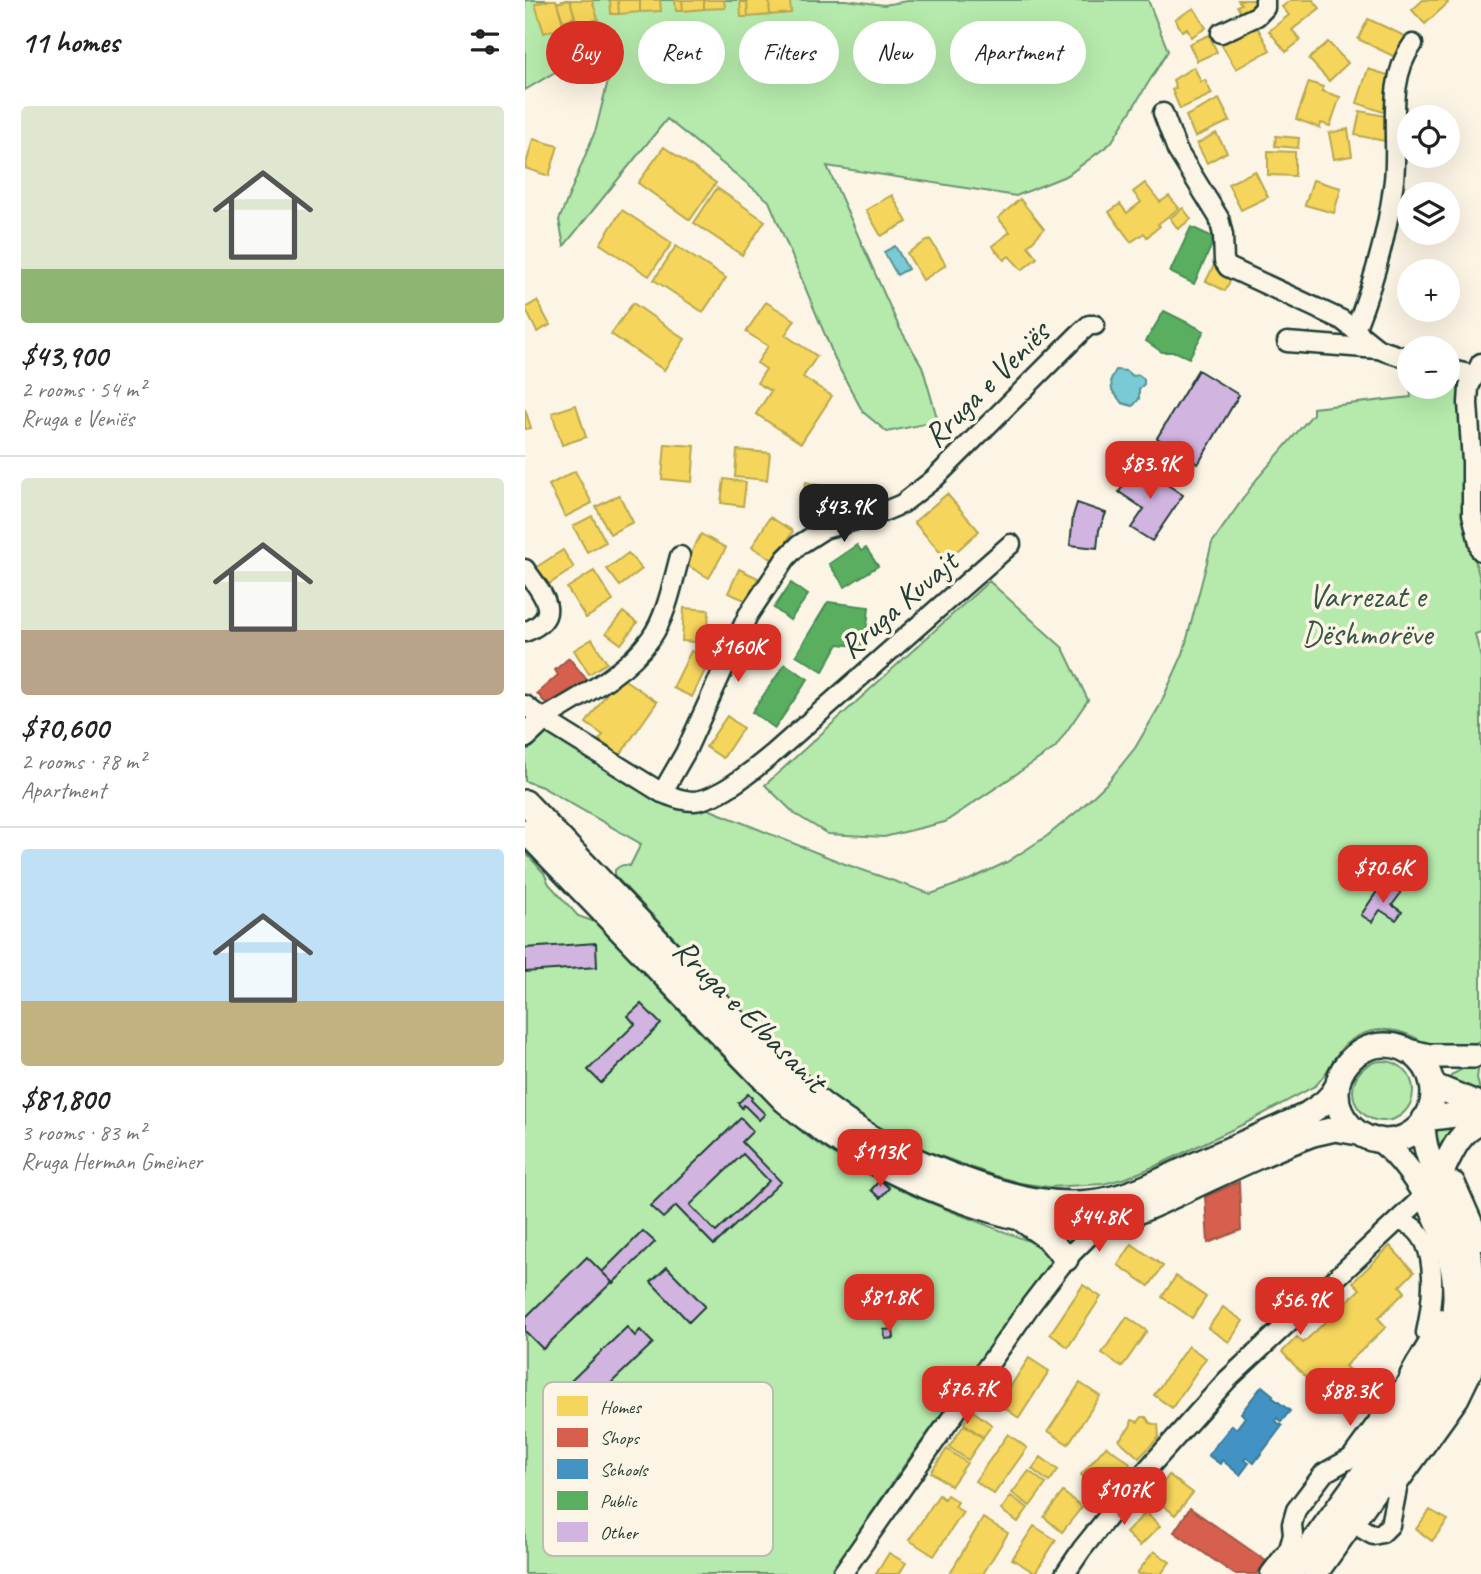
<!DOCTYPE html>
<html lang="en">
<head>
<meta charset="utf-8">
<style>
	:root { --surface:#fff; --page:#f6f6f6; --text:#222; --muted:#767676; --line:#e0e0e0; --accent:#d93025 }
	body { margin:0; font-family:Caveat,sans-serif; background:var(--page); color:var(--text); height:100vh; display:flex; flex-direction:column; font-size:26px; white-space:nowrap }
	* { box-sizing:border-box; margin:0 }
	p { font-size:23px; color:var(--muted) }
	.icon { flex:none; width:38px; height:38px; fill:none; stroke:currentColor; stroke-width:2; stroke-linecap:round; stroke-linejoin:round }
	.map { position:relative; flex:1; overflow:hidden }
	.side { display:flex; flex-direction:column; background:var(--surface); width:525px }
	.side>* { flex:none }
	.guide { position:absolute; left:21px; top:21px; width:665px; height:63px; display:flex; gap:14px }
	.fabs { position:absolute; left:872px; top:105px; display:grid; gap:14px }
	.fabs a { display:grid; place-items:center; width:63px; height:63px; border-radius:50%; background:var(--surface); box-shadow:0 7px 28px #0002; font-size:35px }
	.price { position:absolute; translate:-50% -60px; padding:0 16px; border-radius:14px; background:var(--accent); color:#fff; font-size:23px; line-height:46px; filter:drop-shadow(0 2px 4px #0008) }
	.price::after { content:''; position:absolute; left:50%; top:42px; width:21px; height:16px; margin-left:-10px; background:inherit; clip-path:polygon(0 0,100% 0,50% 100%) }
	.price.current { background:#222; color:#fff }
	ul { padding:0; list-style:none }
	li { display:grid; align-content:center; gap:14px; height:371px; padding:0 21px }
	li+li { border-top:2px solid var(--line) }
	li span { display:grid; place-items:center; height:217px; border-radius:7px; color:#555 }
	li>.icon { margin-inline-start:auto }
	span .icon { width:126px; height:126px; fill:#fffc; stroke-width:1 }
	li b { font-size:30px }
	h2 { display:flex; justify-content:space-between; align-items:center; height:84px; padding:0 21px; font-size:30px }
	.pill { padding:0 24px; border-radius:32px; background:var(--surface); box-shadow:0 7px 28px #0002; font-size:24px; line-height:63px }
	.pill.current { background:var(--accent); color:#fff }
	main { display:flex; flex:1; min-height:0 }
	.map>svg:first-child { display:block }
</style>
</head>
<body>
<main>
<section class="side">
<h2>11 homes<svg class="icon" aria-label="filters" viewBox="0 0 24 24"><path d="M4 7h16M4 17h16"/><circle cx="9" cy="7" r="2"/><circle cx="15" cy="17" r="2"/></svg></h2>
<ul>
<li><span style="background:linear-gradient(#dfe7d0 75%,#8fb573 0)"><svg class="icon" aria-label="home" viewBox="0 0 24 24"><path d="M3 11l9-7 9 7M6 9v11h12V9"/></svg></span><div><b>$43,900</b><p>2 rooms · 54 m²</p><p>Rruga e Veniës</p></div></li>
<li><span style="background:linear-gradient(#dfe7d0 70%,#b9a48a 0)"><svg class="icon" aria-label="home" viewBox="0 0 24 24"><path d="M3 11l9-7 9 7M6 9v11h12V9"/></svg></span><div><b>$70,600</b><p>2 rooms · 78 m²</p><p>Apartment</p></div></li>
<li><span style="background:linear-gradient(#bfe0f5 70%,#c2b280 0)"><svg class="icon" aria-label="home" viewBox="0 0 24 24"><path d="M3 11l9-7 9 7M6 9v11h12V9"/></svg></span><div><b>$81,800</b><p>3 rooms · 83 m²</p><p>Rruga Herman Gmeiner</p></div></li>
</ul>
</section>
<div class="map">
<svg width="956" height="1574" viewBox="0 0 956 1574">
	<rect width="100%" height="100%" fill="#fcf5e5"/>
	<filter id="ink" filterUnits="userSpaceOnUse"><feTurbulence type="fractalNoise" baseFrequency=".0143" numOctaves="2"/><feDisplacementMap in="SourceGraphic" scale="14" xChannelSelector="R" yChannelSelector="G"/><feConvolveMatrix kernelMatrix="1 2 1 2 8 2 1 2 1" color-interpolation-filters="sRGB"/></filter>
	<g filter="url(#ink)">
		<path fill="#b6eaac" stroke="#6a9470" stroke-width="2" d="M0,0H31L32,3L41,0H321L359,5L388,0H623L643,51L586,143L543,175L491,196L302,166L374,327L397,366L413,421L362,432L338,412L313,366L244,201L142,119L39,246L34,220L71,129L92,44H77L0,90Z
			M922,373L933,376L940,446V521L956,583V632L950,634L956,658V1040C942,1048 918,1050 903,1045C898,1043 893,1039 889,1037C866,1026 842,1027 822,1043C808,1054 804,1074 790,1086L723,1122L633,1165L601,1178L578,1184L524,1187L495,1183L467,1175L396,1149L371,1138L327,1111L304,1094L256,1051L90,876V870C95,865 98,864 105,866L116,844L17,787L0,781V744L13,734L29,732L173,805L320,864L406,894L444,880L482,862L522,836L555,809L582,783L610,748L634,707L658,654L687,543L731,480L788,414V408L886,397L885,387H922Z
			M464,581L538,648L563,700L530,748L420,822L359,837L303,834L270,814L240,785Z
			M0,852L19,873L24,884L53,916L70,922L80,930C129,983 177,1038 230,1087C250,1107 270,1128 293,1144C360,1190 439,1216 514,1245L526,1263L378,1467L305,1574H0Z
			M828 1091a30 30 0 1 1 60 0a30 30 0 1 1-60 0Z
			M947,1064H954L952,1078L956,1094L921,1082L928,1074Z
			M940,1120L921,1157L909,1148L910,1123Z"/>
		<path fill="#7acad6" stroke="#569295" stroke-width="2" d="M370,246L383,269L372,275L359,252Z
			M591,370L601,371L608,376L614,375L619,379V384L614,389V399L608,406L597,403L587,390L586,379Z"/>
		<path fill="#f6d55c" stroke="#b6a750" stroke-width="2" d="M25,0H31L39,27L19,33L10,4Z
			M45,0L50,17L38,21L32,3Z
			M45,0H67L73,19L52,26Z
			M85,0H93L94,14H86Z
			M93,0H115V12L94,14Z
			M115,0H135L136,11L115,12Z
			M150,0H157L158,11H151Z
			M157,0H179V9L158,11Z
			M179,0H199L200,8L179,9Z
			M222,0H244L245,15L223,17Z
			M251,0H265L266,13L245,15L244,2Z
			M713,0H732L736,7L718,17L712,6L716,4Z
			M766,0H788L795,8L767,30L776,40L761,52L744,31L764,15L757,7Z
			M898,0H920L923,3L900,24L887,10Z
			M215,2H222L223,17H216Z
			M669,8L681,28L666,37L662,28L657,31L650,19Z
			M843,19L884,38L874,59L833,39Z
			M731,25L745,50L711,69L696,44Z
			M684,35L692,52L672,61L664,44Z
			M803,42L823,63L804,81L784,59Z
			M669,67L676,82L680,80L687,94L655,109L647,90L651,88L648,80Z
			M843,69L869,77L858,112L832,103Z
			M784,82L798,87L797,91L815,97L805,126L796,123L795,128L771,119Z
			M694,99L705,121L670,137L661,116Z
			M835,111L865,117L860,141L830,135Z
			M823,129L827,156L809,159L804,133Z
			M691,133L702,152L682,163L672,144Z
			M751,136L774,138L773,148L750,146Z
			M8,139L33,146L24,176L0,168Z
			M139,147L191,183L165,220L113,183Z
			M743,151L770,152V176L743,175Z
			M730,171L743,197L716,210L703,184Z
			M788,180L816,188L809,213L780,205Z
			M620,183L635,202L644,196L654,208L633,224L635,226L622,237L619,233L606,242L584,212L595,204L602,213L616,202L608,192Z
			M192,188L240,221L217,255L169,223Z
			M367,195L382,222L356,236L341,210Z
			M495,199L519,229L503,246L512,258L497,270L484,256L479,260L467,246L485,232L473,218Z
			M658,208L666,219L653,229L645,218Z
			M97,210L147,243L124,276L75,244Z
			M405,239L421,265L398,280L382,253Z
			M151,246L201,278L178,312L129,280Z
			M689,265L708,275L700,291L681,281Z
			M12,301L25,325L12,332L0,308Z
			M241,302L270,320L260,335L292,356L278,377L307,396L276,443L231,414L246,391L232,383L241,369L232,363L243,346L221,332Z
			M108,303L160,339L139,370L86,334Z
			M51,405L61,437L37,445L27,413Z
			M0,409L6,428L0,429Z
			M140,444L170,446L167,482L137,479Z
			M212,450L245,453L242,480L210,477Z
			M50,471L67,503L40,517L24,485Z
			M199,479L221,482L218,506L196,503Z
			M281,482L307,489L300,512L275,505Z
			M422,494L454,531L422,560L389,522Z
			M94,495L108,522L85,534L71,507Z
			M67,516L81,542L62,552L48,526Z
			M245,517L268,531L250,561L227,547Z
			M176,534L201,548L184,578L160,564Z
			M38,550L49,568L21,586L10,568Z
			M103,553L117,569L95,586L82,569Z
			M214,569L233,578L222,601L203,593Z
			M69,571L88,601L61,618L42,588Z
			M159,608L184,610L182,643L157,641Z
			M98,612L112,623L96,644L81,633Z
			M67,639L82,663L64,674L49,650Z
			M166,651L185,660L167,697L148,688Z
			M94,676L132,702L95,755L74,740L78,735L61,723Z
			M202,716L218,728L198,758L181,747Z
			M607,1244L638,1266L624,1286L593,1265Z
			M865,1246L889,1272L875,1286L880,1292L853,1318L861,1327L820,1366L833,1379L815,1396L801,1382L793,1390L757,1352L772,1337L778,1343L835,1289L828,1282Z
			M651,1276L681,1297L667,1318L637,1297Z
			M558,1285L576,1297L543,1347L525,1334Z
			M698,1307L718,1321L704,1342L683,1328Z
			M602,1317L622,1331L597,1367L577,1353Z
			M663,1346L681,1358L647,1408L629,1395Z
			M504,1358L524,1371L494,1418L474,1404Z
			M555,1383L575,1396L543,1444L523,1431Z
			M448,1411L467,1425L458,1437L439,1423Z
			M617,1417H621L625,1423L633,1425L634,1437L614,1458L594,1440L605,1427L607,1420L613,1422Z
			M439,1425L458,1438L443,1460L424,1447Z
			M483,1434L502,1448L469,1494L450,1481Z
			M581,1446L604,1462L605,1466L603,1471L589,1480L588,1489L579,1496L565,1487L567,1484L556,1475Z
			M422,1449L442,1463L426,1486L406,1472Z
			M516,1457L533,1470L524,1482L507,1469Z
			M504,1471L521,1484L505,1506L487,1493Z
			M644,1475L668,1493L650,1515L628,1497Z
			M538,1492L557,1507L537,1532L519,1517Z
			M414,1495L419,1499L422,1495L433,1502L430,1507L438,1512L409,1556L384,1540Z
			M486,1496L503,1508L493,1522L476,1510Z
			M905,1510L923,1520L907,1541L891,1529Z
			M621,1512L635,1526L615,1546L601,1533Z
			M458,1518L483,1533L458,1574H426L425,1573Z
			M509,1526L531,1540L510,1573L487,1559Z
			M629,1551L645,1562L636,1574H614L612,1573Z
			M364,1553L381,1563L374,1574H351Z"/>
		<path fill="#d6604d" stroke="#9f5646" stroke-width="2" d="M44,658L63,681L27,711L12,693L33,675L30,670Z
			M714,1182L716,1230L683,1243L680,1197Z
			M665,1508L741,1561L732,1574H709L649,1532Z"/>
		<path fill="#4393c3" stroke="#387998" stroke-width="2" d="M737,1386L748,1395L747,1397L765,1411L756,1422L752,1418L750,1421L757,1426L729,1463L722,1457L719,1460L724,1463L715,1475L697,1460L695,1464L683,1455L707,1425L711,1429L720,1417L716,1413Z"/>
		<path fill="#5aae61" stroke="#488c54" stroke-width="2" d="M666,227L690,238L669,284L645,272Z
			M639,311L679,331L664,358L651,352H637L621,341Z
			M332,545L336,551L341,548L353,566L320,587L304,564Z
			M266,583L283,595L265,620L249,608Z
			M303,602L344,607L340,647L313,644L298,671L271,655Z
			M260,664L283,679L250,728L227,712Z"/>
		<path fill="#d2b4e1" stroke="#1f3d34" stroke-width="2" fill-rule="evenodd" d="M673,370L714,395L673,464L632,438Z
			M612,465L658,495L627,541L606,528L619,509L594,492Z
			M552,503L581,513L574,530L572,548L545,545L548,516Z
			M855,887L864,893L867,887L876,893L867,905L877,912L871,920L855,910L847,922L836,915Z
			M71,943L72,967L0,972V948Z
			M116,1004L136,1024L76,1083L63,1070L110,1024L103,1016Z
			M223,1094L227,1098L226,1100L240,1114L234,1120L219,1105L217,1108L213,1103Z
			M216,1118L228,1131L217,1142L256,1182L189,1245L151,1206L138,1218L125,1206ZM218,1154L244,1181L191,1232L165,1205Z
			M355,1180L364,1188L355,1198L346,1190Z
			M118,1231L130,1242L88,1283L77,1272Z
			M62,1257L87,1282L18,1349L0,1331V1318Z
			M142,1267L180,1306L164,1322L126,1282Z
			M102,1327L110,1336L115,1330L128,1343L43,1424L23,1403Z
			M368,1329L369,1338L360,1339L359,1330Z"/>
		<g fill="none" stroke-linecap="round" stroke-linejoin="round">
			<defs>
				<path id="minor" d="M696,33L732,16L740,8V0
					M638,113L652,150L694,218L698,235L699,261L703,267L817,320L853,349L884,359
					M830,330C849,282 863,231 869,180C874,136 860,81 888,44
					M762,342L853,349
					M956,363L944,387L943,403L947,462V514L956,551
					M922,369L948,375
					M0,569C17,594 40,616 0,632
					M0,705L18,719L137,793C148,797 157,801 169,801C195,799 229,769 249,753L486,544
					M18,719C54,697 101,674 126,638C142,615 148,581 155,556
					M137,793L160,753L223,615L261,558L274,545L299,529L353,514L377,504L409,479L555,333L564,325H570
					M913,1180L921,1179L930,1182L956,1241
					M872,1221C918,1228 908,1300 901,1333
					M839,1530L848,1535L857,1533L865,1525L873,1484L934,1399L949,1368L956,1348
					M317,1574L505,1306L541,1259L578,1222
					M540,1574L557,1549L610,1483L702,1380L899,1196
					M745,1574L764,1549L768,1535L767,1524L771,1510L799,1473L826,1458L887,1375L891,1363"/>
				<path id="major" d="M0,736L18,719
					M0,802L257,1070C314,1123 364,1152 437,1179C486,1197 536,1211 588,1198C616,1191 641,1178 667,1166C704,1149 742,1133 779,1116C793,1107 805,1101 812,1086
					M0,831L260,1101C311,1145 362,1172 425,1196C478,1216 535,1234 592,1219C616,1212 638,1201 661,1190C702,1171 744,1150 788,1134L810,1129L833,1133
					M812 1093a48 48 0 1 1 96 0a48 48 0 1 1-96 0Z
					M883,1051L904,1056H948
					M907,1085L956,1105
					M899,1119L930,1115L956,1117
					M913,1180C924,1159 932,1131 956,1123
					M499,1221L523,1238L541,1259
					M887,1375L906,1343L912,1320
					M765,1574L899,1389C916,1361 929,1332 930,1298C931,1245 896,1173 855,1140
					M790,1574L926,1384C954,1331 956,1273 932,1218C917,1184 898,1160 898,1122"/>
			</defs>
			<use href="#minor" stroke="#1f3d34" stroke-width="23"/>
			<use href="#major" stroke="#1f3d34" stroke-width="28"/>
			<use href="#minor" stroke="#fcf5e5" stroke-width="18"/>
			<use href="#major" stroke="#fcf5e5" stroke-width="23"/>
		</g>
	</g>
	<g text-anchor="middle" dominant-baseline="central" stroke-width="7" stroke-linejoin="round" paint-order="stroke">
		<g font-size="33" fill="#1f3d34" stroke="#fcf5e5">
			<text transform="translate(461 384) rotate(-45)">Rruga e Veniës</text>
			<text transform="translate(373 604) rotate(-41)">Rruga Kuvajt</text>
			<text transform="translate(225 1015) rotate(45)">Rruga e Elbasanit</text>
		</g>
		<g font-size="33" fill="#365746" stroke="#fcf5e5">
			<text x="842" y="596">Varrezat e<tspan x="842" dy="38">Dëshmorëve</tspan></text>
		</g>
	</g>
	<rect x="18" y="1382" width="230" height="174" rx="10" fill="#fcf5e5" stroke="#babeb0" stroke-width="2"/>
	<rect x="32" y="1396" width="31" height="20" fill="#f6d55c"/>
	<rect x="32" y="1428" width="31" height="19" fill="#d6604d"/>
	<rect x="32" y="1459" width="31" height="20" fill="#4393c3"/>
	<rect x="32" y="1491" width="31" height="19" fill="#5aae61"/>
	<rect x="32" y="1522" width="31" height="20" fill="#d2b4e1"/>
	<g font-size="19" fill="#1f3d34">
		<text x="75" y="1413">Homes</text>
		<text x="75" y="1444">Shops</text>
		<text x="75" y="1476">Schools</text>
		<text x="75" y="1507">Public</text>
		<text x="75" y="1539">Other</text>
	</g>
</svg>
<div class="fabs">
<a><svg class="icon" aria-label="locate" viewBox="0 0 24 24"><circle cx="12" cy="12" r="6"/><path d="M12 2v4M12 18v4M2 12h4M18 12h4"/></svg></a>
<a><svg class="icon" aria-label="layers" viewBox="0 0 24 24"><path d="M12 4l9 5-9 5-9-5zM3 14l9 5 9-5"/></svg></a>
<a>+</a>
<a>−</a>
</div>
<b class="price" style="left:625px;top:501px">$83.9K</b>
<b class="price current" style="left:319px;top:544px">$43.9K</b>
<b class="price" style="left:213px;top:684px">$160K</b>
<b class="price" style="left:858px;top:905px">$70.6K</b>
<b class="price" style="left:355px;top:1189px">$113K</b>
<b class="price" style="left:574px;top:1254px">$44.8K</b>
<b class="price" style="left:364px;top:1334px">$81.8K</b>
<b class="price" style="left:775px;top:1337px">$56.9K</b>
<b class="price" style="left:442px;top:1426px">$76.7K</b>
<b class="price" style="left:825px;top:1428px">$88.3K</b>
<b class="price" style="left:599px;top:1527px">$107K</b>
<div class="guide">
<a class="pill current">Buy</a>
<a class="pill">Rent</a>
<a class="pill">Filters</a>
<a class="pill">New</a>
<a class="pill">Apartment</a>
</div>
</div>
</main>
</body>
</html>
